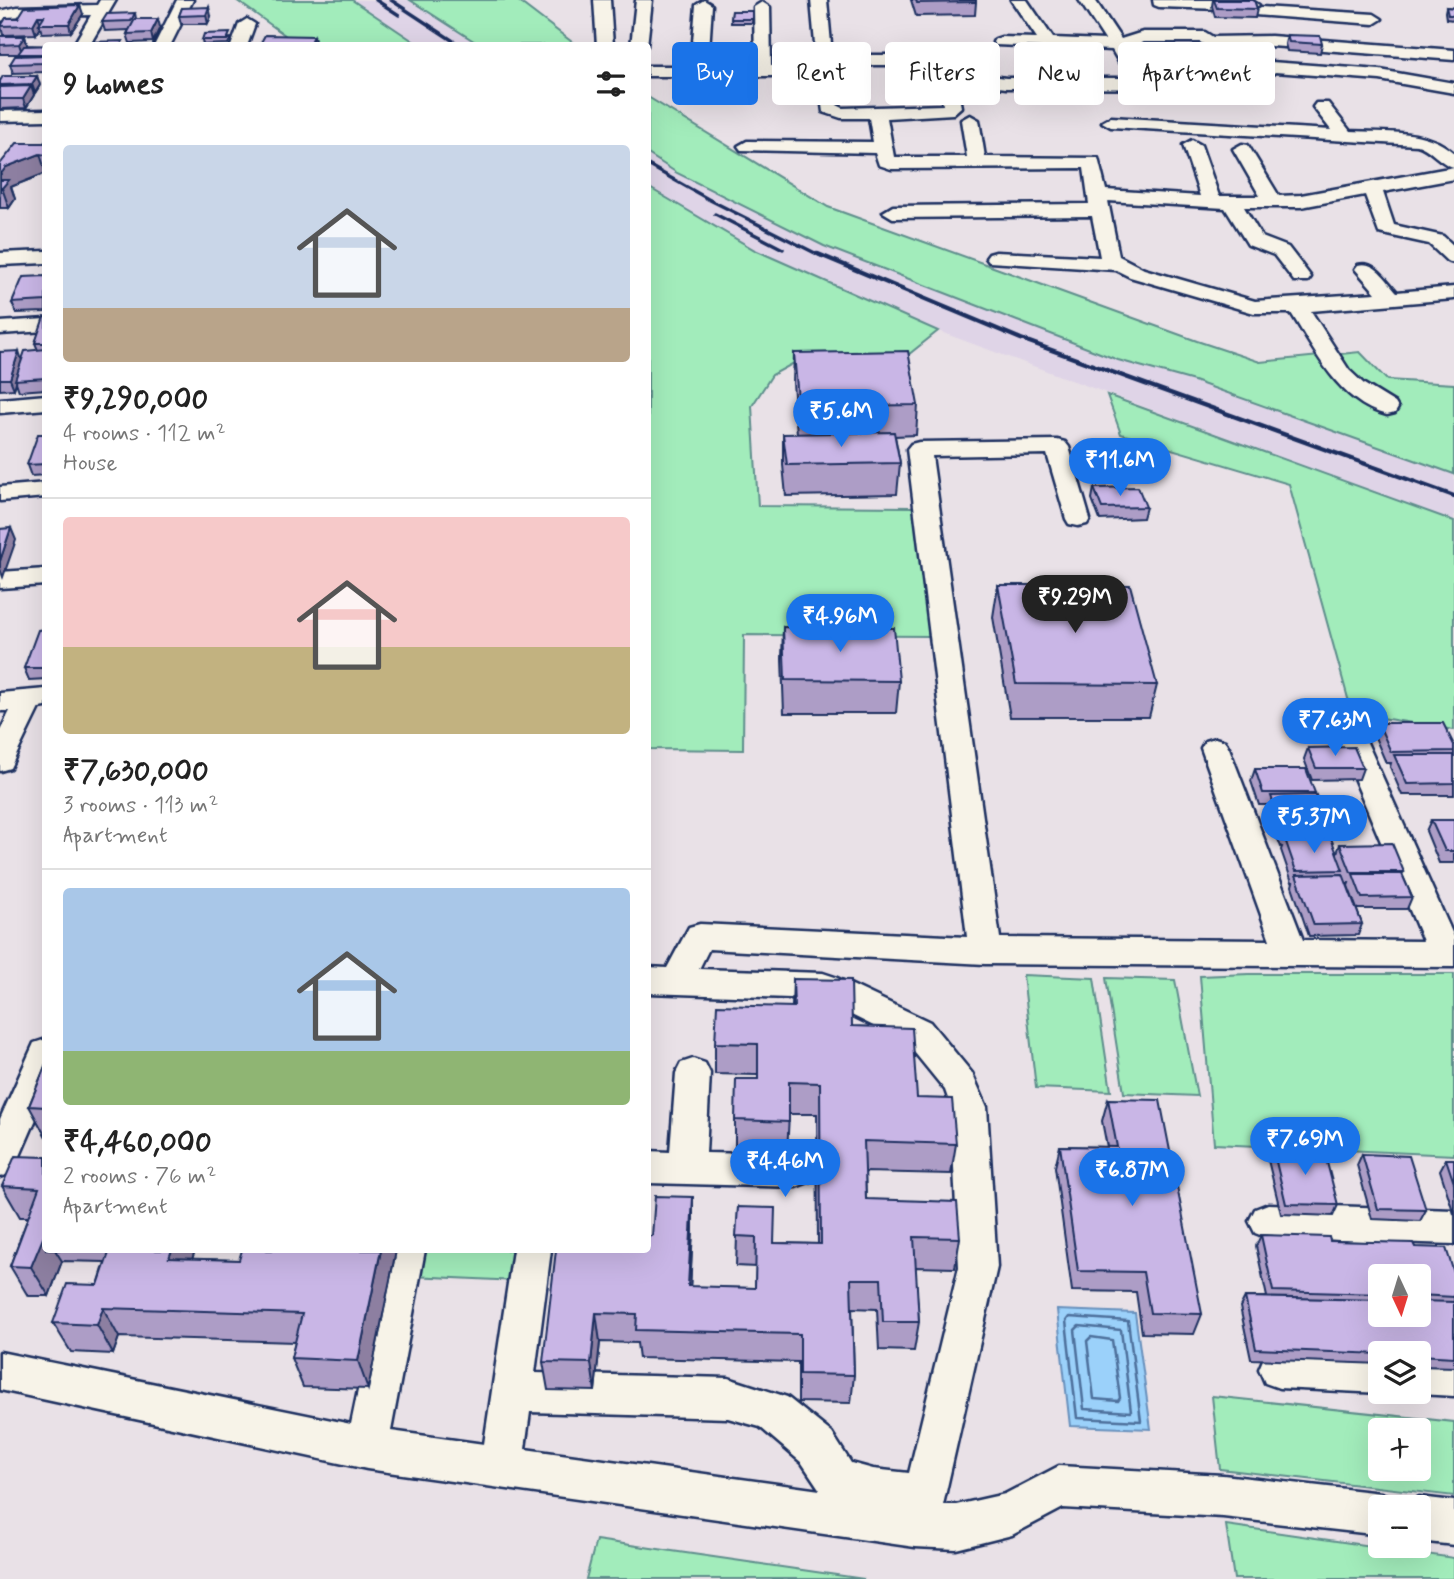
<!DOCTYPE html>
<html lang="en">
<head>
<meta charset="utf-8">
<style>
	:root { --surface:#fff; --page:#f2f2f2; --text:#222; --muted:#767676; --line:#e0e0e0; --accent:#1a73e8 }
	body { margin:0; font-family:Mynerve,sans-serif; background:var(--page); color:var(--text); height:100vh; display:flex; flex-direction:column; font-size:26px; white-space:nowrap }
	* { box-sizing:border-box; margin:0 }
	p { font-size:23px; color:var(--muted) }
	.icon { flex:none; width:38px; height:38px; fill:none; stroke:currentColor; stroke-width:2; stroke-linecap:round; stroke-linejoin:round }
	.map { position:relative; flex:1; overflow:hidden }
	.details { position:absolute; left:42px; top:42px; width:609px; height:1211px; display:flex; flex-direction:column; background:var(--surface); border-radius:7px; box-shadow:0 7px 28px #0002 }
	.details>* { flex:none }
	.banner { position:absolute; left:672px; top:42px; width:665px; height:63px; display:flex; gap:14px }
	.needle { width:46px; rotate:176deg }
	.fabs { position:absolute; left:1368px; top:1264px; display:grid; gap:14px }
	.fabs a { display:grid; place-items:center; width:63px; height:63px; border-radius:7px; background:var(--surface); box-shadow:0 7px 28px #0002; font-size:35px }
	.price { position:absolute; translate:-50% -60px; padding:0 16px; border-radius:24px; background:var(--accent); color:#fff; font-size:23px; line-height:46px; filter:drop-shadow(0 2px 4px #0008) }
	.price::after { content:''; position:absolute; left:50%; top:42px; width:21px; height:16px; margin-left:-10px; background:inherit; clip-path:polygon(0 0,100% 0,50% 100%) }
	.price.current { background:#222; color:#fff }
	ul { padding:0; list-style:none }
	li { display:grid; align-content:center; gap:14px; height:371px; padding:0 21px }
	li+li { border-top:2px solid var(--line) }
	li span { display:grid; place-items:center; height:217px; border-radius:7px; color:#555 }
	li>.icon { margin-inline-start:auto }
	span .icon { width:126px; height:126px; fill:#fffc; stroke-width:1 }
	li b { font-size:30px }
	h2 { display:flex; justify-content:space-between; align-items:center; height:84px; padding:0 21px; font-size:30px }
	.chip { padding:0 24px; border-radius:7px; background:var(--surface); box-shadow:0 7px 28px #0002; font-size:24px; line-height:63px }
	.chip.current { background:var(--accent); color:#fff }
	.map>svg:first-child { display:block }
</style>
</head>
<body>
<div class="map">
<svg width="1454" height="1579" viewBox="0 0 1454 1579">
	<rect width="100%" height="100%" fill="#e9e1e7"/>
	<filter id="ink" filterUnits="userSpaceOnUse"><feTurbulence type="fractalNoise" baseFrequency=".0143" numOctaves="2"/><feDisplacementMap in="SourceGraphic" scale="14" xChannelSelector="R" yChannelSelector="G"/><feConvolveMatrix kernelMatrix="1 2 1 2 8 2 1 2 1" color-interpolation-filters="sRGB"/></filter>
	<g filter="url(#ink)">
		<path fill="#dfd4e7" d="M352,0H410L480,45H419Z
			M648,154L677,173L824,246L1118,360L1194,381L1454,474V521L938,331L755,250L648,187Z"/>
		<path fill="#a2ecbb" stroke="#5e8e8c" stroke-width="2" fill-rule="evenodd" d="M236,0H352L419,45H299Z
			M410,0H517L576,45H480Z
			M648,97L828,207L1197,341L1260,362L1360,352L1387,380L1454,384V474L1194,381L1118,360L824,246L677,173L648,154Z
			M648,187L755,250L938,331L908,355L794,363L772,375L752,406L758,506L915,507L931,636L744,635L743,750L648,749Z
			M1107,395L1454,521V730L1352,713L1289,484L1121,434Z
			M1249,974H1454V1155L1214,1144L1200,976Z
			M1023,975L1094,978L1111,1091L1036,1088Z
			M1106,978L1175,980L1197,1096L1124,1093Z
			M417,1250H523L518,1281L412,1276Z
			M1212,1396L1454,1422V1496L1220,1469ZM1381,1430H1419V1468H1381Z
			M1226,1525L1454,1558V1579H1234Z
			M596,1540L864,1579H586Z"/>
		<path fill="#9bd1fa" stroke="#6890bc" stroke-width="2" d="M1057,1310L1135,1313L1151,1429L1070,1426Z"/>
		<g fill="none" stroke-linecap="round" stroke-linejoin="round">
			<path stroke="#4e709c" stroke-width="2.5" d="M1069,1317L1128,1321L1141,1421L1077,1418L1066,1321Z
				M1079,1326L1121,1330L1131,1412L1084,1409L1075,1330Z
				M1091,1337L1112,1340L1120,1398L1118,1401L1094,1399L1087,1341Z"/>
			<defs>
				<path id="minor" d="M100,0H116L89,46H73L91,15L17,17L0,21V11L17,7L97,5Z
					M177,0H193L170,46H154Z
					M594,0H610L613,46H597Z
					M636,0H652L647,46H631Z
					M704,0L712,5L708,66H755L754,7L762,2L770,7L771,66H817L811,0H827L832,55H910L950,70L1006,78H1128L1112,50L995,45L993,42L995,39L1001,37L1037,38L1011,0H1027L1053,38L1105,40L1079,0H1095L1121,39L1143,32H1205L1213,37L1271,36L1454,50V60L1271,46L1208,47L1200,42H1144L1126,47L1145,79H1245L1271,62L1380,70L1454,83V93L1380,80L1275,72L1258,87L1245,89L1006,88L956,81L961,107L953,114L887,118L894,157H967L961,120L970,115L979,120L985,157L1098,158L1106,190L1200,196L1183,145L1192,140L1201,145L1219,196H1260L1233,149L1242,144L1248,145L1279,196L1301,195L1454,167C1439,164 1432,149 1417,145L1111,127L1102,122L1111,117L1331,130L1313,107L1316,103H1328L1350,131C1386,133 1426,128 1454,153V179L1383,192L1394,225L1443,236L1454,246V263L1447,261L1429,244L1379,233L1365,195L1301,207H1244L1262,237L1288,247L1308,273L1311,277L1308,281H1294L1274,255L1248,245L1225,208L1108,201L1119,256L1144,269L1255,301L1376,293L1355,269L1358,265C1375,260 1386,280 1397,292L1454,287V299L1311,311L1349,370L1364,384L1395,403L1398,408L1395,413L1387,415C1339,403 1315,351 1291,313H1254L1130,277L1116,270L989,262L986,258L989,254L996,252L1100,257L1092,216L893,218L883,212L893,206L1089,204L1084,168L891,169L879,165L875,153L741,150L738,146L747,141L873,142L869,118H841L823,112L818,76H648V66H691L696,5ZM833,65H908L939,78L943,105L843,108L837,105Z
					M1153,0H1251L1259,5L1251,10L1159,7L1154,5Z
					M1261,7L1374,14L1382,19L1374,24L1255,15L1253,12Z
					M247,19L255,24L247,46H231L239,24Z
					M46,110V120L0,121V111Z
					M46,251V263L0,265V253Z
					M46,319V331L0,334V322Z
					M46,395V409L0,413V399Z
					M1057,440L1065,442L1069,447L1090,519L1087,524L1078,526L1069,524L1066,519L1047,454L932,456L1000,938L1270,940L1201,748L1205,741L1215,738L1225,741L1229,748L1303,940L1423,941L1337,738L1341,731L1351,728L1361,731L1365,738L1454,937V967L985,964L709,949L699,969L823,973L835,977L930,1022L972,1073L987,1107L997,1267L943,1505H956L1005,1494L1059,1466L1223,1475L1381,1493L1396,1499L1399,1507H1381V1535L1223,1517L1063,1508L1012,1535L956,1549L915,1547L367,1469L0,1390V1352L351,1424L387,1250H425L391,1431L484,1444L513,1250H551L535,1373L728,1378L787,1397L832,1433L851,1463L873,1469L909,1473L959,1267L951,1107L945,1090L906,1042L819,999L648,993V967L667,968L689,927L700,924L967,937L907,449L911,444L919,442ZM530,1412L728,1418L760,1427L802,1463L820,1490L525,1449Z
					M46,483V497L0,501V487Z
					M46,569V585L0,588V572Z
					M46,689V707L39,708L10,768L0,771V731L10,711H0V693Z
					M46,1039V1096L13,1172L0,1177V1119L34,1043Z
					M693,1059L705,1063L710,1073L706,1153L796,1155L809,1160L814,1171L809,1182L796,1187L648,1183V1151L670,1152L676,1073L681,1063Z
					M1268,1204L1454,1210V1244L1268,1238L1255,1233L1249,1221L1255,1209Z
					M1279,1350L1381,1355V1391H1386L1381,1393L1279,1388L1265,1383L1259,1369L1265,1355Z
					M1419,1356L1454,1358V1396L1419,1394L1411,1391H1419Z
					M1419,1497L1454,1501V1545L1419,1541V1507H1403Z"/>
			</defs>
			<use href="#minor" stroke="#1b2f5e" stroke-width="5"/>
			<use href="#minor" fill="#f7f3e8" fill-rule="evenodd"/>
			<path stroke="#1b2f5e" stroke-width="3.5" d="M376,0L399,15
				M391,0L461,46
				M648,165L708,199L821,256
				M715,214L783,249"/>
			<path stroke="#1b2f5e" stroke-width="4.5" d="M818,254L1021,339L1454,496"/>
		</g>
		<path fill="#ad9dc6" stroke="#1b2f5e" stroke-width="2" fill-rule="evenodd" d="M911,0H976V2L975,15L916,16Z
			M1213,0H1254L1257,9L1255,18L1215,17L1212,6Z
			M1446,7L1454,8V20L1446,19L1445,12Z
			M182,8L211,16L208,24H181L179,16Z
			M732,11H753L752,23H731Z
			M135,13L136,19L160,27L153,42L130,43L127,34L129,30L105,31L102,22Z
			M83,14L71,32L42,33L40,27L36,34L3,35L1,26L6,18Z
			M1287,35L1322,44L1320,53L1287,51L1285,44Z
			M0,36H25L27,45L46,46V72L13,73L10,64L18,56L19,54H0Z
			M231,38L228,44L203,45L202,40Z
			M37,76L40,85L35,93H33L34,95L26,108L0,109V80Z
			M46,141V173L13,186L11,187L15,199L9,208H0V164L44,143Z
			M46,276V312L16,313L12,303Z
			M46,317V389L19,391L16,382L14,389L0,390V352L22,360L38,350L35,343Z
			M794,353L918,405L916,435L895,436L900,463L897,494L786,496L783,465V434H797L793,383Z
			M46,434V475L31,476L27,465Z
			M1094,488L1146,507L1143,518L1100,520L1092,499Z
			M998,585L1157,685L1149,717H1010L993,617Z
			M783,627L899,681L896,713H784L782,659Z
			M46,629V679L29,680L24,668Z
			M1378,723L1454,745V795H1402L1390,767L1391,763H1386L1374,735Z
			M1308,748L1363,768L1359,779L1312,780L1304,759Z
			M1255,769L1315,793L1314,795L1323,816L1319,827L1274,828L1267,807L1268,805H1259L1251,781Z
			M1431,820H1454V863H1439L1426,831Z
			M1278,828L1327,838L1337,853L1340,844L1404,872L1402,874L1412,897L1407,909H1357L1348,886L1349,883H1347L1362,924L1358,935L1309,936L1292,886L1293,882H1292L1281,850L1282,847H1281L1276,834Z
			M793,979L852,1026L956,1144L951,1174L865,1172L866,1199L960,1238L955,1268L915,1267L919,1322L914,1351L879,1350L877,1309L852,1308L854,1375L851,1403L798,1402V1362L639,1358L637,1343L600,1342L595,1391L548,1390L543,1362L652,1236L693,1227L690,1287L755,1288L756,1267L736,1266L738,1207L774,1243L818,1244L817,1114H789L787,1153L735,1151V1120L758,1079V1075L715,1074V1043L792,1007Z
			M46,1064V1137L29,1106Z
			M1108,1099L1202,1314L1194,1334L1142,1333L1136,1292L1072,1291L1055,1167L1060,1146L1107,1147L1102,1121Z
			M1273,1149L1338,1205L1333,1216L1281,1214L1268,1160Z
			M1362,1154L1426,1210L1420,1221L1372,1219L1357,1165Z
			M46,1157V1250H195L192,1259L239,1260L396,1250L368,1389L303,1387L291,1358L295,1342L119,1337L113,1354L71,1352L53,1323L98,1285L105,1262L62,1261L49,1296H28L10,1266L28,1217H20L2,1186Z
			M1446,1159H1454V1214L1440,1170Z
			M1261,1235L1415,1247L1454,1273V1367L1419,1366V1353H1381V1364L1251,1359L1240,1307L1245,1297H1267L1256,1246ZM1381,1276H1419V1314H1381Z"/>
		<path fill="#8d7fa1" stroke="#1b2f5e" stroke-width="2" d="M80,5L83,14L71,32L69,24Z
			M209,7L211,16L208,24L206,15Z
			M38,16L41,24H39L40,27L36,34L33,25Z
			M158,19L160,27L153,42L151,33Z
			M25,36L27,45L22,53L19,44Z
			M314,36L316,46H309Z
			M37,76L40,85L35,93L32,84Z
			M31,86L34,95L26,108L23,99Z
			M40,154L46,173L13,186L11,187L15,199L9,208L2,188H0V175L6,167Z
			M19,351L22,361L14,389L10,379Z
			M11,528L16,540L3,577L0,569V561Z
			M693,1197V1227L689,1316L688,1286Z
			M45,1231L46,1250H55L62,1261L49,1296L31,1267Z
			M172,1250H195L183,1288L169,1258Z
			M381,1250H396L368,1389L358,1361Z
			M103,1308L119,1337L113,1354L97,1325Z
			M596,1313L600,1342L595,1391L591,1363Z"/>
		<path fill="#c9b6e6" stroke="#1b2f5e" stroke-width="2" d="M916,0H976V2L917,3Z
			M1214,0H1254L1257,9L1217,8Z
			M80,5L69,24H39L44,16H38L33,25L1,26L6,18H18L25,7Z
			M209,7L206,15L179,16L182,8Z
			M1446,7L1454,8V15H1448Z
			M732,11H753V19H731Z
			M135,13L131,21L102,22L107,14Z
			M135,19H158L151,33L127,34Z
			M230,33L227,40H202L204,34Z
			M265,35L314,36L309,46H259Z
			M1287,35L1320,36L1322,44L1289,42Z
			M0,36H25L19,44L0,45Z
			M123,41L120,46H87L89,42Z
			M56,46H46V54H18L24,46L56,45Z
			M46,55V60L44,63L10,64L15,56Z
			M3,76H37L32,84L0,85V81Z
			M31,86L23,99H0V87Z
			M46,141V155L40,154L6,167L0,175V164L17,143H44Z
			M0,180H9L2,188H0Z
			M46,276V301L12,303L23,277Z
			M44,317H46V343H35Z
			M46,349V378L15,380L25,351Z
			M19,351L10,379H0V352Z
			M908,351L918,405L846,406L849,422H800L794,353Z
			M894,432L900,463L787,465L783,434Z
			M38,434H46V464L27,465Z
			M1138,487L1146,507L1102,508L1094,488Z
			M11,528L0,561V529Z
			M998,585H1130L1157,685L1016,684Z
			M783,627L894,628L899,681L785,680Z
			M46,629V668H24L38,630Z
			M1378,723H1443L1454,745V751L1391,752Z
			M1354,747L1363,768H1316L1308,748Z
			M1394,755H1454V783L1407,784Z
			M1255,769H1306L1315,793H1263Z
			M1316,795L1323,816H1278L1271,796Z
			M1431,820H1454V851H1445Z
			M1323,827L1327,838L1285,839L1284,841H1283L1278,828Z
			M1331,838L1343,870L1296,871L1285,839Z
			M1392,843L1404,872H1351L1340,844Z
			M1343,874L1362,924L1314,925L1296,875Z
			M1353,874H1402L1412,897L1362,898Z
			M793,979L851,980L852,1026L912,1028L917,1098L952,1099L956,1144L864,1141L866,1199L957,1202L960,1238L914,1237L919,1322H883L881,1279H851L854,1375L800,1374V1334L636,1330L637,1314L596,1313L591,1363L543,1362L556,1250H648V1236H652L655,1196L693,1197L688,1286L755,1288L756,1237L736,1236L738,1207L775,1208L774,1243L821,1244L820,1083L789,1082V1122L735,1120L736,1079H758V1044L715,1043L717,1005L794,1007Z
			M46,1064V1107L29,1106Z
			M1108,1099L1160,1100L1202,1314L1150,1313L1143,1272L1078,1271L1060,1146L1117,1147Z
			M1273,1149L1324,1151L1338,1205L1286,1204Z
			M1362,1154L1409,1156L1426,1210L1378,1209Z
			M15,1156L46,1157V1231L31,1267L10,1266L39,1188L2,1186Z
			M1446,1159H1454V1183Z
			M1261,1235L1329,1237L1330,1241L1413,1243L1415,1247L1446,1248L1454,1273V1297L1419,1295V1276H1381V1294L1273,1291Z
			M110,1250H172L169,1258L239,1260L242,1250H381L358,1361L291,1358L302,1314L103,1308L97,1325L53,1323L67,1284L98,1285Z
			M1245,1297L1381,1300V1314H1419V1301L1454,1302V1357L1419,1355V1353H1381V1354L1256,1349Z"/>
	</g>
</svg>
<div class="fabs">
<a><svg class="needle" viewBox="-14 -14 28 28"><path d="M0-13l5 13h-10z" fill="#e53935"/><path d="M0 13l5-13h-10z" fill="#767676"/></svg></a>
<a><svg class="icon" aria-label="layers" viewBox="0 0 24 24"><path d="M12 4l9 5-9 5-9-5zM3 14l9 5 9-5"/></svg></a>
<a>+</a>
<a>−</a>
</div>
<b class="price" style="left:841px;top:449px">₹5.6M</b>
<b class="price" style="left:1120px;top:498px">₹11.6M</b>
<b class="price current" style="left:1075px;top:635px">₹9.29M</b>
<b class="price" style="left:840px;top:654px">₹4.96M</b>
<b class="price" style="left:1335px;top:758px">₹7.63M</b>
<b class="price" style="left:1314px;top:855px">₹5.37M</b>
<b class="price" style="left:1305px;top:1177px">₹7.69M</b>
<b class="price" style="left:785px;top:1199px">₹4.46M</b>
<b class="price" style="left:1132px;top:1208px">₹6.87M</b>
<div class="banner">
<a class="chip current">Buy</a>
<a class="chip">Rent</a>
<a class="chip">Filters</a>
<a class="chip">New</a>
<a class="chip">Apartment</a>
</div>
<section class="details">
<h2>9 homes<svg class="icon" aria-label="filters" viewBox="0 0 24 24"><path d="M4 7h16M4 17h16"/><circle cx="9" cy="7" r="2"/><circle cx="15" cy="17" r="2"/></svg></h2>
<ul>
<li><span style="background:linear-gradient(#c9d6e8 75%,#b9a48a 0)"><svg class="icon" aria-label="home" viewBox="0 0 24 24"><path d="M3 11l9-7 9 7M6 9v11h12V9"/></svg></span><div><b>₹9,290,000</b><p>4 rooms · 112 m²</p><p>House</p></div></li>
<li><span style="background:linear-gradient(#f6c9c9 60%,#c2b280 0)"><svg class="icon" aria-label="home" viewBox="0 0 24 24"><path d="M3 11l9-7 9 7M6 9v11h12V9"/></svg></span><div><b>₹7,630,000</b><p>3 rooms · 113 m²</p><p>Apartment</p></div></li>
<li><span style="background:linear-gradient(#a9c7e8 75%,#8fb573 0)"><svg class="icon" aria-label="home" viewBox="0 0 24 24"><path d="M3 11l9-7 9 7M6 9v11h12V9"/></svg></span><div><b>₹4,460,000</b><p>2 rooms · 76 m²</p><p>Apartment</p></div></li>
</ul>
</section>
</div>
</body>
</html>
